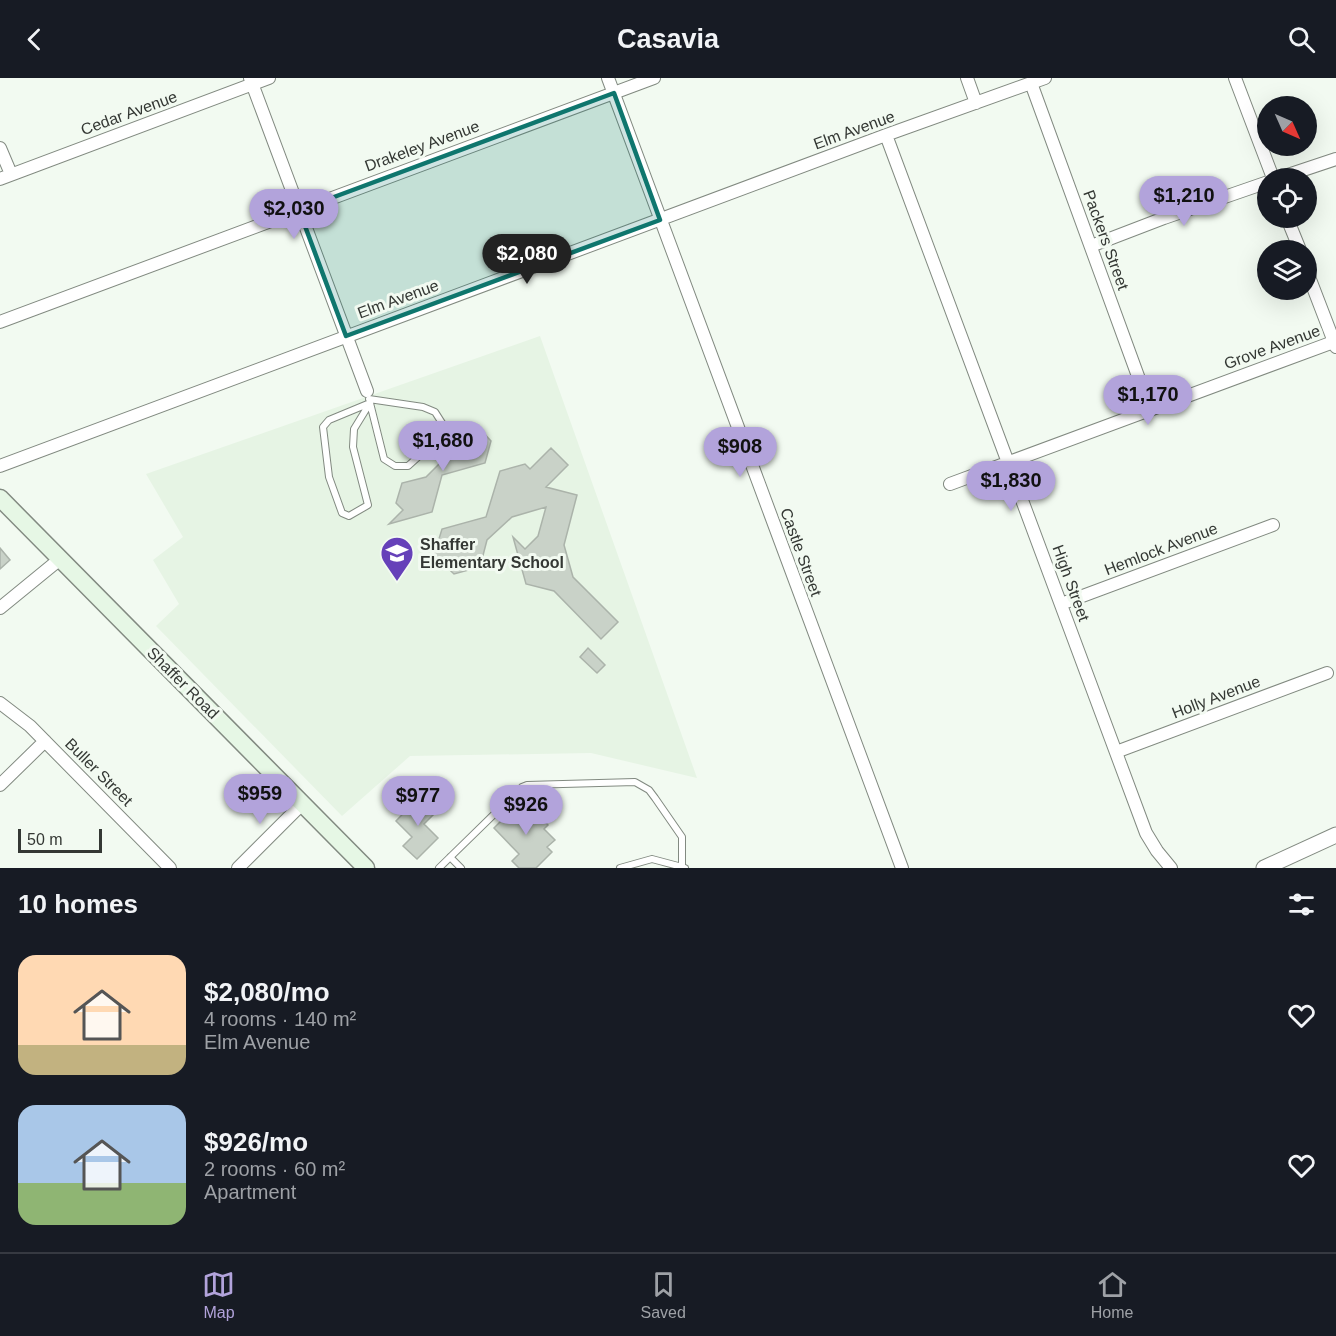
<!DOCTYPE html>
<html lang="en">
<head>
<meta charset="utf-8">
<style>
	:root { --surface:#171b24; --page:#20242c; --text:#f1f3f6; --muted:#9ea1a6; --line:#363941; --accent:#b2a3db }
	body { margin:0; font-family:Helvetica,sans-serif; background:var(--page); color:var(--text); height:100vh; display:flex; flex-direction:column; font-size:22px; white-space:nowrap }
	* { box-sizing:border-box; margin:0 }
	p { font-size:20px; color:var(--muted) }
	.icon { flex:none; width:33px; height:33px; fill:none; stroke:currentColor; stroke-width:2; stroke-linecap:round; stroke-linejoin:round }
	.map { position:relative; height:790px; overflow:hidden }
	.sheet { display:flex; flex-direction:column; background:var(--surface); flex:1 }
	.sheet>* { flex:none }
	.needle { width:39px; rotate:135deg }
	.controls { position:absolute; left:1257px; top:18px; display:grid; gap:12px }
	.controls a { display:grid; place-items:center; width:60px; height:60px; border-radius:50%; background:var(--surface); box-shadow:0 6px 24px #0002; font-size:30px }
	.scale { position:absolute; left:18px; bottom:15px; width:84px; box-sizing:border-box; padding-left:6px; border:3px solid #343834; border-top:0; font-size:16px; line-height:21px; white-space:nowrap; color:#343834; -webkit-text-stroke:4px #f2faf1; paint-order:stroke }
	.price { position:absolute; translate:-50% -51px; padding:0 14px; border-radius:21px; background:var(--accent); color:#111; font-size:20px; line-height:39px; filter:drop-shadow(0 2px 3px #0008) }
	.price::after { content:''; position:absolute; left:50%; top:36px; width:18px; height:14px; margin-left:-9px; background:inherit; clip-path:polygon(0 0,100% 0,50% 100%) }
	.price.current { background:#222; color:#fff }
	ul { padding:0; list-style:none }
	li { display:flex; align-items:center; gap:18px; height:150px; padding:0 18px }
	li span { display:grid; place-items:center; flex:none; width:168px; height:120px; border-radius:18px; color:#555 }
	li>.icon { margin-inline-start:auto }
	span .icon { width:72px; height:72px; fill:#fffc; stroke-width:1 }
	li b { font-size:26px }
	h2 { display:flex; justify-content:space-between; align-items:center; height:72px; padding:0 18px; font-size:26px }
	header { display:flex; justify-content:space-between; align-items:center; height:78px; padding:0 18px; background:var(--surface); font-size:27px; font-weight:700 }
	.tab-bar { display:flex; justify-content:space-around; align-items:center; height:84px; border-top:2px solid var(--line); background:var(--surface); font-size:16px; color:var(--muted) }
	.tab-bar a { display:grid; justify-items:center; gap:3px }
	.tab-bar .current { color:var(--accent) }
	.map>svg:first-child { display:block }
</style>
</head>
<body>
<header><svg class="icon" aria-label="back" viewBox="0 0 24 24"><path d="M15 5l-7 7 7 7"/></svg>Casavia<svg class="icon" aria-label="search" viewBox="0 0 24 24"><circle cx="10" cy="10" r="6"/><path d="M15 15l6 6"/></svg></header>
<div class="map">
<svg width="1336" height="790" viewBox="0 0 1336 790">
	<rect width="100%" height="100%" fill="#f2faf1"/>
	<path fill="#e6f4e4" d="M540,258L697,700L591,675L410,678L342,738L156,548L179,526L153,482L183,459L146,396Z"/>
	<path fill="#c9d2c8" stroke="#abb3aa" stroke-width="1.5" d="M475,346L491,363L485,385L442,397L432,434L389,446L403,432L396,425L402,405L426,399L446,379L454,352Z
		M551,370L568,387L546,409L577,417L564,467L573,499L618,544L601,561L554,513L526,506L513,459L525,471L538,458L546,429L512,439L487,462L480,489L454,496L434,477L442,451L486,439L500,393L525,386L530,391Z
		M0,470L10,482L0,491Z
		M588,570L605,587L597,595L580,579Z
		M421,717L437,733L424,746L438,760L417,781L403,768L412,759L396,743Z
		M523,721L548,747L544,751L555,762L547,769L552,774L536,790H519L512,783L519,776L494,750Z"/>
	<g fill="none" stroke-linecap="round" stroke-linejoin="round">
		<defs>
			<path id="service" d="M369,321L423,329L435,334L442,345L439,360L408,388H395L384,381L370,325
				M370,325L354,351L353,369L368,427L349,438L342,435L329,399L323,349L329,342Z
				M450,779L461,790
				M439,790L522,709L527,707L635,704L649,712L655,720L682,759V789L685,790
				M620,790L652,781L682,789L681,790"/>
			<path id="minor" d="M250,0L367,313
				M608,0L902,790
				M967,0L976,25
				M1235,0L1273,100
				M1031,5L1150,331
				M886,57L1146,755L1157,773L1171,790
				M0,70L11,96
				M1279,100L1336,81
				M0,101L269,0
				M1287,140L1300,172
				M1091,168L1164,140L1268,104
				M1306,191L1336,269
				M0,244L654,0
				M0,388L886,57L1045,0
				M950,406L1336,263
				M1061,526L1273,447
				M0,530L60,481
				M0,625L30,648L170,790
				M1116,674L1327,595
				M0,707L45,663
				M238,790L302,726"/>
			<path id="tertiary" d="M1264,790L1336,757"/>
			<path id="secondary" d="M0,420L366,790"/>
		</defs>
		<use href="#service" stroke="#828a81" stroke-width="8"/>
		<use href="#minor" stroke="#828a81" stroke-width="14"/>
		<use href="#tertiary" stroke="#828a81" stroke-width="17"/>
		<use href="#secondary" stroke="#828a81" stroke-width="19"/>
		<use href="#service" stroke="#fff" stroke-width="6"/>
		<use href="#minor" stroke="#fff" stroke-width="12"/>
		<use href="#tertiary" stroke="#fff" stroke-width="15"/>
		<use href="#secondary" stroke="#e6f7e5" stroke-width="16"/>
	</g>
	<path fill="#0f766e" fill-opacity="0.2" stroke="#0f766e" stroke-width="4.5" stroke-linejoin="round" d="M614,15L660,142L346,258L299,132Z"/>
	<defs>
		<symbol id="school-pin" viewBox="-11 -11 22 30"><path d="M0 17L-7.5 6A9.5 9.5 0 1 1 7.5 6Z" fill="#6641b9" stroke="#f2faf1"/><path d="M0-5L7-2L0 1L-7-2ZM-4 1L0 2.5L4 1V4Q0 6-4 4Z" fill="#fff"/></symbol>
	</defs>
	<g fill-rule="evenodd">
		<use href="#school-pin" x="378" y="456" width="38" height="52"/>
	</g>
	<g text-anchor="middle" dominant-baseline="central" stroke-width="6" stroke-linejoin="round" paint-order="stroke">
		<g font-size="16" fill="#343834" stroke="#f2faf1">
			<text transform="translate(129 35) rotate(-20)">Cedar Avenue</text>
			<text transform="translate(854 52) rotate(-20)">Elm Avenue</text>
			<text transform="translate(422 68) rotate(-20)">Drakeley Avenue</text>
			<text transform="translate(1106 162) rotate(70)">Packers Street</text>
			<text transform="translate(398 221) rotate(-20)">Elm Avenue</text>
			<text transform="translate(1272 269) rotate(-20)">Grove Avenue</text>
			<text transform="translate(1161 471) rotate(-21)">Hemlock Avenue</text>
			<text transform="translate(801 474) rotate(70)">Castle Street</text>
			<text transform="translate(1071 505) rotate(70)">High Street</text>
			<text transform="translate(183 605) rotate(45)">Shaffer Road</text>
			<text transform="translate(1216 619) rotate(-21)">Holly Avenue</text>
			<text transform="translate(99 694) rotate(45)">Buller Street</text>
		</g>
		<g font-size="16" font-weight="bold" fill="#343834" stroke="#f2faf1" text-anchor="start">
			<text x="420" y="466">Shaffer<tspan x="420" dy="18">Elementary School</tspan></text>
		</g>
	</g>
</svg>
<div class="controls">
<a><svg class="needle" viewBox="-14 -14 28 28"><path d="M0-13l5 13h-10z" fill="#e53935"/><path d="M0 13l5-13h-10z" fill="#9ea1a6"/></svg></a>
<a><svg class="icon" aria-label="locate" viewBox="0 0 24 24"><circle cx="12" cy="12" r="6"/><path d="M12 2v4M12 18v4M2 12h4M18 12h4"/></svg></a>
<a><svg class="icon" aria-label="layers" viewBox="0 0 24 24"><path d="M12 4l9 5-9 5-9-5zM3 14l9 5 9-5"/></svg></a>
</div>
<div class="scale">50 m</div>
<b class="price" style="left:1184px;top:149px">$1,210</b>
<b class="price" style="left:294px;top:162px">$2,030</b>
<b class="price current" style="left:527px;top:207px">$2,080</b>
<b class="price" style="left:1148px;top:348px">$1,170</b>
<b class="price" style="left:443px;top:394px">$1,680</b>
<b class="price" style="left:740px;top:400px">$908</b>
<b class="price" style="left:1011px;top:434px">$1,830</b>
<b class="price" style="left:260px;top:747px">$959</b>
<b class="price" style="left:418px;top:749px">$977</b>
<b class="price" style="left:526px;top:758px">$926</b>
</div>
<section class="sheet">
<h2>10 homes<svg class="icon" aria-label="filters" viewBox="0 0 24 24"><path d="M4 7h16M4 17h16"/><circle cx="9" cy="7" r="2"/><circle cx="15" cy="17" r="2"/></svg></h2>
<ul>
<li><span style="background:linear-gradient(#ffd9b3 75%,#c2b280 0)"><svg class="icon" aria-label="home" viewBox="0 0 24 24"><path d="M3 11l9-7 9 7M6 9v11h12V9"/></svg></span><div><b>$2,080/mo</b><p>4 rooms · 140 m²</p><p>Elm Avenue</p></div><svg class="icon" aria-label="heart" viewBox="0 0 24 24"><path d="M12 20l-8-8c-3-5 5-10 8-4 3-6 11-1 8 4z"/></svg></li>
<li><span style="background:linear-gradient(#a9c7e8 65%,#8fb573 0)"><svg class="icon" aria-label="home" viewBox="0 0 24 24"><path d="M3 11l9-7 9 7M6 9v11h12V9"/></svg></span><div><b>$926/mo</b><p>2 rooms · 60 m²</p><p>Apartment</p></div><svg class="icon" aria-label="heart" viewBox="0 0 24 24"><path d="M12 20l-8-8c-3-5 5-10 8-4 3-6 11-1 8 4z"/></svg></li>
</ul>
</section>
<nav class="tab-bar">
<a class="current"><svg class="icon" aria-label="map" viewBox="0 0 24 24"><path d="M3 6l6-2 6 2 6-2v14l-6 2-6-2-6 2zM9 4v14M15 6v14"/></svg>Map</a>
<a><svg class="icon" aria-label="saved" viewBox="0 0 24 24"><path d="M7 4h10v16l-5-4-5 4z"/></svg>Saved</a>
<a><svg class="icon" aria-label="home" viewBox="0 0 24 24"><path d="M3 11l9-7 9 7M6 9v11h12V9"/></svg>Home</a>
</nav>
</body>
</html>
